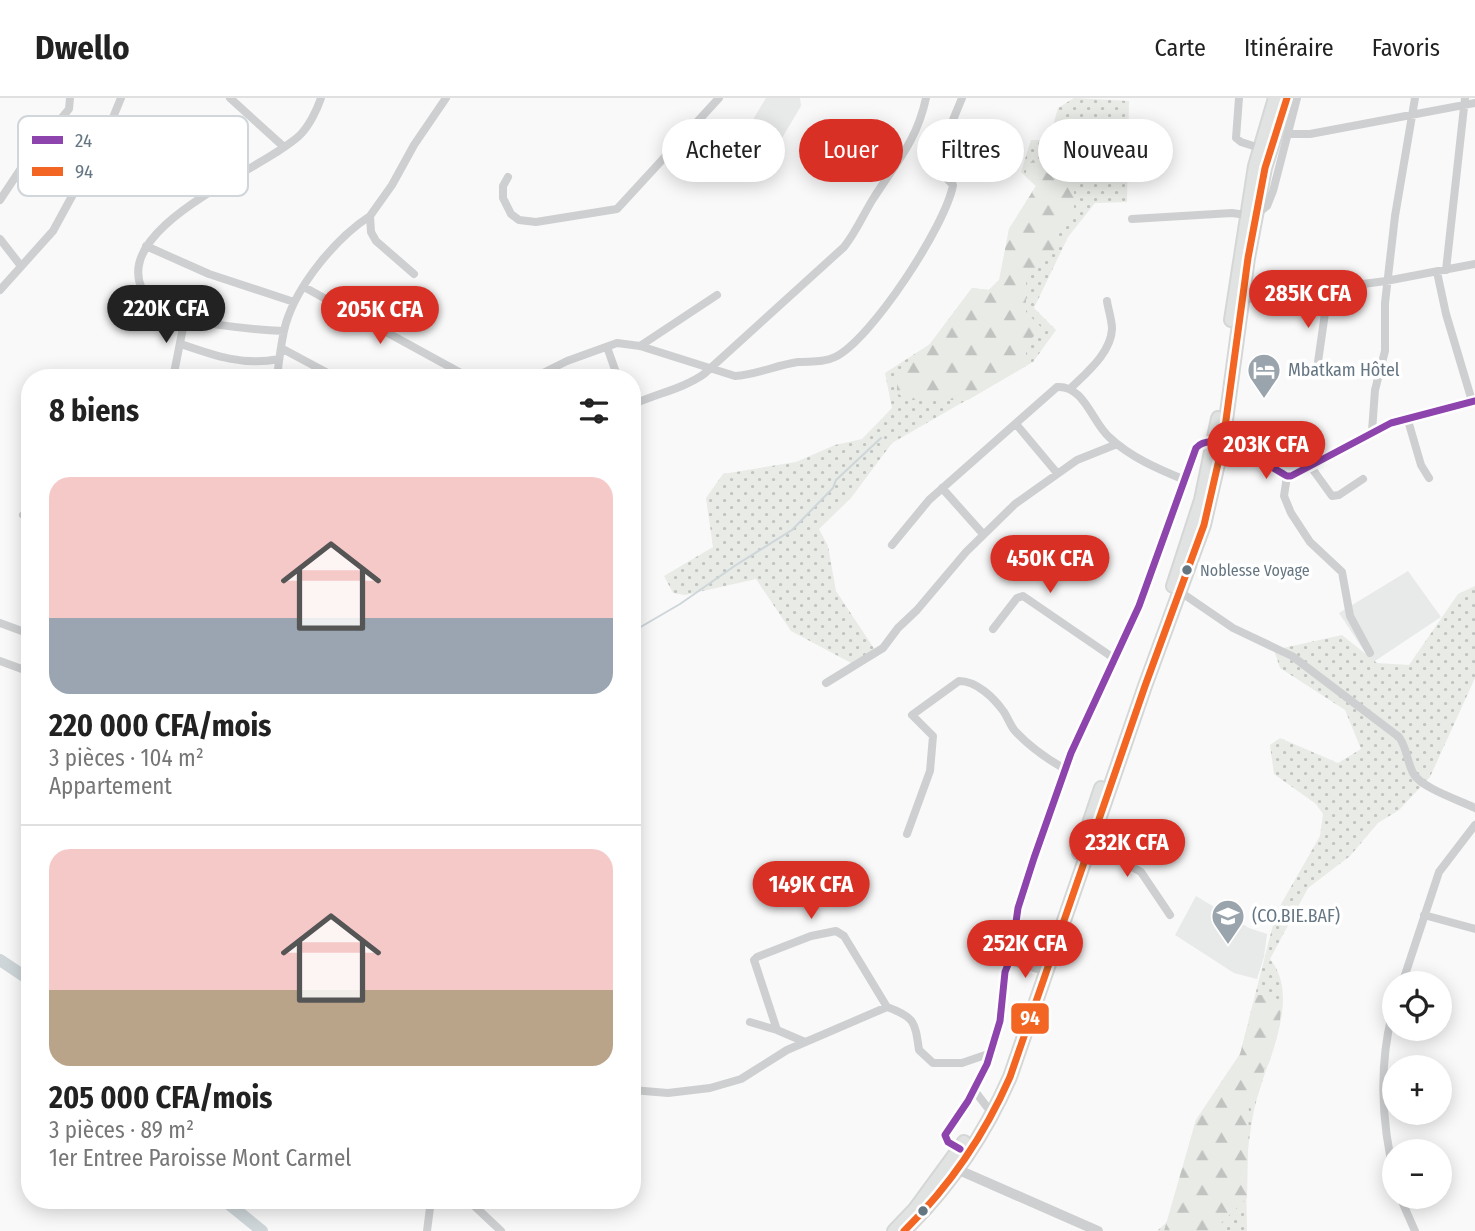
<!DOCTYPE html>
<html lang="fr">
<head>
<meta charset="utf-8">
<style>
	:root { --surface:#fff; --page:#f6f6f6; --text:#222; --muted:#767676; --line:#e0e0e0; --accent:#d93025 }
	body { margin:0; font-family:"Fira Sans Condensed",sans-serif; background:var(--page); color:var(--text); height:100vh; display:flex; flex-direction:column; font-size:26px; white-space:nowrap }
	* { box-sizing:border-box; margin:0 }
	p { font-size:23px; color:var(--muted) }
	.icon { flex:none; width:38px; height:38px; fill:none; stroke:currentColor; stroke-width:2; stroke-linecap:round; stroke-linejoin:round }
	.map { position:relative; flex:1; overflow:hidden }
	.drawer { position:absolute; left:21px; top:271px; width:620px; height:840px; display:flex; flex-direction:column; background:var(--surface); border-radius:28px; box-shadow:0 4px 18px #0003 }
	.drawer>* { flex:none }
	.top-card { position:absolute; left:662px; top:21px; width:665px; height:63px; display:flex; gap:14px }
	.buttons { position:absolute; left:1382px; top:873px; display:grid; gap:14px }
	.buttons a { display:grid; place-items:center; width:70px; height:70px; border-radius:50%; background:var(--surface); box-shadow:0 4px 18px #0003; font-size:35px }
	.price { position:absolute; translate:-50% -60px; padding:0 16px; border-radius:24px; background:var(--accent); color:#fff; font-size:23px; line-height:46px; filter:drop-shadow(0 2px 4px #0008) }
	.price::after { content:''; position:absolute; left:50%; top:42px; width:21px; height:16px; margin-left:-10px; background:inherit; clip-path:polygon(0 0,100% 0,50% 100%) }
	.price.current { background:#222; color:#fff }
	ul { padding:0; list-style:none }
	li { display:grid; align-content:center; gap:14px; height:371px; padding:0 28px }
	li+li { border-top:2px solid var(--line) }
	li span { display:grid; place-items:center; height:217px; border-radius:21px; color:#555 }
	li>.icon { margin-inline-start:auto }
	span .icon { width:126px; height:126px; fill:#fffc; stroke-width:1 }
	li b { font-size:30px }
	h2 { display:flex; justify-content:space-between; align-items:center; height:84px; padding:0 28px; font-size:30px }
	.pill { padding:0 24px; border-radius:32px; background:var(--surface); box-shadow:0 4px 18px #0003; font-size:24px; line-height:63px }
	.pill.current { background:var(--accent); color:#fff }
	header { display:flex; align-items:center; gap:42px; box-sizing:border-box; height:98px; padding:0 35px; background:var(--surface); border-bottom:2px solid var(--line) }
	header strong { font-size:33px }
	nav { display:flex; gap:38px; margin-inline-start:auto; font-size:24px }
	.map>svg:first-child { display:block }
</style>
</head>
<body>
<header>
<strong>Dwello</strong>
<nav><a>Carte</a><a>Itinéraire</a><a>Favoris</a></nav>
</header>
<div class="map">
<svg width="1475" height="1133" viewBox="0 0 1475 1133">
	<defs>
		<pattern id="grass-dots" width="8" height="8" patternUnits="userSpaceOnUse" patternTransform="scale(1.75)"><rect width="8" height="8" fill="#e8ebe6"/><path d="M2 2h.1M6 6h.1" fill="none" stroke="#c0c3c0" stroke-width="1.8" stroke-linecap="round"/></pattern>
		<pattern id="forest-firs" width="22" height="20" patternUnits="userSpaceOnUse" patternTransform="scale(1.75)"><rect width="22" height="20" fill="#e8ebe6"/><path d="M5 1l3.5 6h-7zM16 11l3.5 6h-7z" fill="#c0c3c0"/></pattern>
	</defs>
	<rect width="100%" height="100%" fill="#f9f9f9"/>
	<path fill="#e8e9e9" d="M766,0H800L801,8L775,52L746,36L749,28Z
		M1408,473L1441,519L1372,565L1339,515Z
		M1196,798L1249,830L1267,836L1264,859L1257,881L1234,875L1175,837Z"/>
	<path fill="url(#grass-dots)" d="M1074,0L1129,3L1127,104L1095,105L1068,139L1034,210L1056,232L1033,264L892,345L851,400L819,431L828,448L836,493L877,555L855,567L791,533L756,481L685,497L673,495L664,478L713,449L706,400L723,376L796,364L835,347L862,341L892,310L885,275L930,246L972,190L989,192L999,182L1009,131L1036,88L1021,74L1031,42H1049L1058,10Z
		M1475,488V580L1430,679L1399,712L1378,725L1350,758L1308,790L1270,861C1300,898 1270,955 1259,994C1252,1015 1249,1041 1247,1063C1245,1086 1247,1110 1247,1133H1157L1168,1123L1196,1022L1240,956L1276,815L1320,738L1323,716L1316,706L1274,676L1270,647L1280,640L1338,665L1361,651L1345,612L1280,570L1274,552L1342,537L1377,565L1409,567L1458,496Z"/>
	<path fill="url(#forest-firs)" d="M1034,61H1066L1074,69V117L1058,133V149L1026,182V214L1042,230L1026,246V268L968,302H905L897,294V278L930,246L972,190L989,192L1000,181L1009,131L1036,88L1026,79V69Z
		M1257,897H1273L1281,905C1281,927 1276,945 1269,965L1265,969L1260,990L1249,1001L1247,1100L1217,1129V1133H1164L1196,1022L1240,956Z"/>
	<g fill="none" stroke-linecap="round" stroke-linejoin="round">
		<path stroke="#ced6d9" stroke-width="2" d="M632,534L680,506L736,467L792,432L833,390L836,382L881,340"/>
		<path stroke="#ced6d9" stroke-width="12" d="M0,862L30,882
			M224,1102L262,1133"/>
		<defs>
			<path id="trunk" d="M1231,222L1255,68L1275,0
				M1173,488L1201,402L1218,320
				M1079,755L1101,690
				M894,1133L915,1111L964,1044
				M904,1133C948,1090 985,1036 1010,979L1145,588L1204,427L1223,344L1248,160L1265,70L1287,0"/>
		</defs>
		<use href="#trunk" stroke="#d5d6d6" stroke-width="16"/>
		<path stroke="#cecfd0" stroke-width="8" d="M230,0L284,49
			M1239,0L1236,40L1241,44L1263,51
			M1289,36H1310L1475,5
			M508,79L503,88V100L511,116L519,122L536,124L617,111L719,0
			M0,102L28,60L69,11L70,0
			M1256,117L1267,108L1273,93L1297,0
			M1132,121L1232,115L1246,117
			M0,141L21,168
			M146,148L209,176L294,204
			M1446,172L1465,0
			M1437,174L1446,216L1472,303
			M414,176L376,143L371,134L370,118L392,87L414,47L446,0
			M304,189L470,280
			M0,192L53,133L107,34L121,0
			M1240,202L1386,183L1475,166
			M284,233C258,232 178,225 158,211C151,206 146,199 142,191C112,127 265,71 300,37C309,28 317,12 321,0
			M181,246C215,258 244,268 279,261
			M640,248L717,197
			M607,249L618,280
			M281,250L337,280
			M1317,271L1325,215L1323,192
			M173,280L185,220
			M277,280C279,262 281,243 286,225C298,186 336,140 370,118
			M533,280L567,263L617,245L640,248L735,278C757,277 776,267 798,264C811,263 823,265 835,259C871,242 946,127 953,87L936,69V63L962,0
			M1070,291C1086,275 1111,255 1112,231C1112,222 1108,211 1107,203
			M632,307C655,296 683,291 704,276L844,149C856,134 863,117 873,101C895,66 917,43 926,0
			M1407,319L1421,367L1429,380
			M1016,326L1057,375
			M1372,333L1375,292L1385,253V205L1395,118L1415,0
			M1311,369L1332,398L1339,397L1363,381
			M1287,378L1284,398L1291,415L1310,444L1342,474L1350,518L1370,555
			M942,390L983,436
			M23,417L30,410
			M892,447L929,402L1057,289C1084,287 1092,324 1109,339C1130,359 1158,371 1185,382
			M1179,493L1233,530L1292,558L1399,639C1407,650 1407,663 1413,675C1421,690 1459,702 1475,710
			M0,525L30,536
			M993,531L1017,500L1023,498L1115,561
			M0,563L30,574
			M826,585L883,550L898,530L917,512L966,454L1015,406L1077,362L1117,346
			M907,736L930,673L933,638L912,617L959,583C977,583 994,600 1004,614C1008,620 1010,627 1015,633C1029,648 1047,661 1065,671
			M1089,744L1141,774L1170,817
			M1424,817L1475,831
			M1010,863L1048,874
			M1402,886L1439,774L1475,727
			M1395,906C1378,962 1381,1024 1395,1080
			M750,924L777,932L805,944
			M777,932L754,862L757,859L811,838L836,833L844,838L887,909
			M632,992L668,995L710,990L741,981L787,952L887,909C915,919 915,924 919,952L933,965H962L991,955
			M974,992L987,1009
			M960,1051L948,1044L945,1037L968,1003L987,966L1000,923L1005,874L1011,859L1018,810L1034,760L1071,655L1139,508L1196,350C1215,329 1267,367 1287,378H1291L1391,325L1475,303
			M1400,1099L1415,1133
			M468,1102L501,1133
			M427,1133L431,1102"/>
		<path stroke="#cecfd0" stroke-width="10" d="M952,1069L1098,1133"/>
		<use href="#trunk" stroke="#e1e2e2" stroke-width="12"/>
		<defs>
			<path id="bus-1" d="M960,1051L948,1044L945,1037L968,1003L987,966L1000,923L1005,874L1011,859L1018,810L1034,760L1071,655L1139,508L1196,350C1215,329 1267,367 1287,378H1291L1391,325L1475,303"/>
			<path id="bus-2" d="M904,1133C948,1090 985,1036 1010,979L1145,588L1204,427L1223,344L1248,160L1265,70L1287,0"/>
		</defs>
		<use href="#bus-1" stroke="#fff" stroke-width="12"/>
		<use href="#bus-2" stroke="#fff" stroke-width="12"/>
		<use href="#bus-1" stroke="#8e44ad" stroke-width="7"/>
		<use href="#bus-2" stroke="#f26522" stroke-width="7"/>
	</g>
	<defs>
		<symbol id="hotel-pin" viewBox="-11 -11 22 30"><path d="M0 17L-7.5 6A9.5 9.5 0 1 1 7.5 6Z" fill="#99a4ac" stroke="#fff"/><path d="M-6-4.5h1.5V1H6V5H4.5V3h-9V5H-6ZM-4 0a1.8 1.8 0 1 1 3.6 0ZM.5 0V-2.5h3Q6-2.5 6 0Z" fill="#fff"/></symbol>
		<symbol id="school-pin" viewBox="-11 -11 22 30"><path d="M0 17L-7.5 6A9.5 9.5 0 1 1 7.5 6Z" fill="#99a4ac" stroke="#fff"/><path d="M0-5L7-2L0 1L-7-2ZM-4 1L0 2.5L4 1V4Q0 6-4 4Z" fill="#fff"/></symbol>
	</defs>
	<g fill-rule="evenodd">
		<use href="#hotel-pin" x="1245" y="253" width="38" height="52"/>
		<use href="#school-pin" x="1209" y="799" width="38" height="52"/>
	</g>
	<g fill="#657683" stroke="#fff" stroke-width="2.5">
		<circle cx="1187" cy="472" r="6"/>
		<circle cx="923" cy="1113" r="6"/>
	</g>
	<g text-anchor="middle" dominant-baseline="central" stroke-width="7" stroke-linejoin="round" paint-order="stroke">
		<g font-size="16" fill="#657683" stroke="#fff" text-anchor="start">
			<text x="1200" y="472">Noblesse Voyage</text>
		</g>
		<g font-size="18" fill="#657683" stroke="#fff" text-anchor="start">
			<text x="1288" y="272">Mbatkam Hôtel</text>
			<text x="1252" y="818">(CO.BIE.BAF)</text>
		</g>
	</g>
	<rect x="18" y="18" width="230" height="80" rx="10" fill="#fff" stroke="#d1d6da" stroke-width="2"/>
	<rect x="32" y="38" width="31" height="8" fill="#8e44ad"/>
	<rect x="32" y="69" width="31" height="9" fill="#f26522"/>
	<g font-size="19" fill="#657683">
		<text x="75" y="49">24</text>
		<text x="75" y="80">94</text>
	</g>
	<rect stroke="#fff" stroke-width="2.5" x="1010" y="904" width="40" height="33" rx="7" fill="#f26522"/>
	<g font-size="19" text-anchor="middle" font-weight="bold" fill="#fff">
		<text x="1030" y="927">94</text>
	</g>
</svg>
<div class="buttons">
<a><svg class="icon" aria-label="locate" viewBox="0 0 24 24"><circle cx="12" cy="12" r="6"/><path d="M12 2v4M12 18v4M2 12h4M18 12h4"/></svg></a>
<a>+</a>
<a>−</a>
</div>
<b class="price" style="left:1308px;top:232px">285K CFA</b>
<b class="price current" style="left:166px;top:247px">220K CFA</b>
<b class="price" style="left:380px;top:248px">205K CFA</b>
<b class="price" style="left:1266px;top:383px">203K CFA</b>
<b class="price" style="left:1050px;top:497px">450K CFA</b>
<b class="price" style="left:1127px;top:781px">232K CFA</b>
<b class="price" style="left:811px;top:823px">149K CFA</b>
<b class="price" style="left:1025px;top:882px">252K CFA</b>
<div class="top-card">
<a class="pill">Acheter</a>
<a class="pill current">Louer</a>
<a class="pill">Filtres</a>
<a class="pill">Nouveau</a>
</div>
<section class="drawer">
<h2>8 biens<svg class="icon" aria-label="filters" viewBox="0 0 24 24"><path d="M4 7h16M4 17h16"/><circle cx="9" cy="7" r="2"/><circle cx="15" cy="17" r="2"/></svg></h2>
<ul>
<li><span style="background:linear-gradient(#f6c9c9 65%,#9aa5b1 0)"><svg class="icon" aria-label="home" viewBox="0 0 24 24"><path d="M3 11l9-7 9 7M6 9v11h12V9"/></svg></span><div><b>220 000 CFA/mois</b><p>3 pièces · 104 m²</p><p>Appartement</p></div></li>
<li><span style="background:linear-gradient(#f6c9c9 65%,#b9a48a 0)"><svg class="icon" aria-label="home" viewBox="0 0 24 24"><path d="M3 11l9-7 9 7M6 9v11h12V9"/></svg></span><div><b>205 000 CFA/mois</b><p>3 pièces · 89 m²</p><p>1er Entree Paroisse Mont Carmel</p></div></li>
</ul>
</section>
</div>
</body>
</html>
